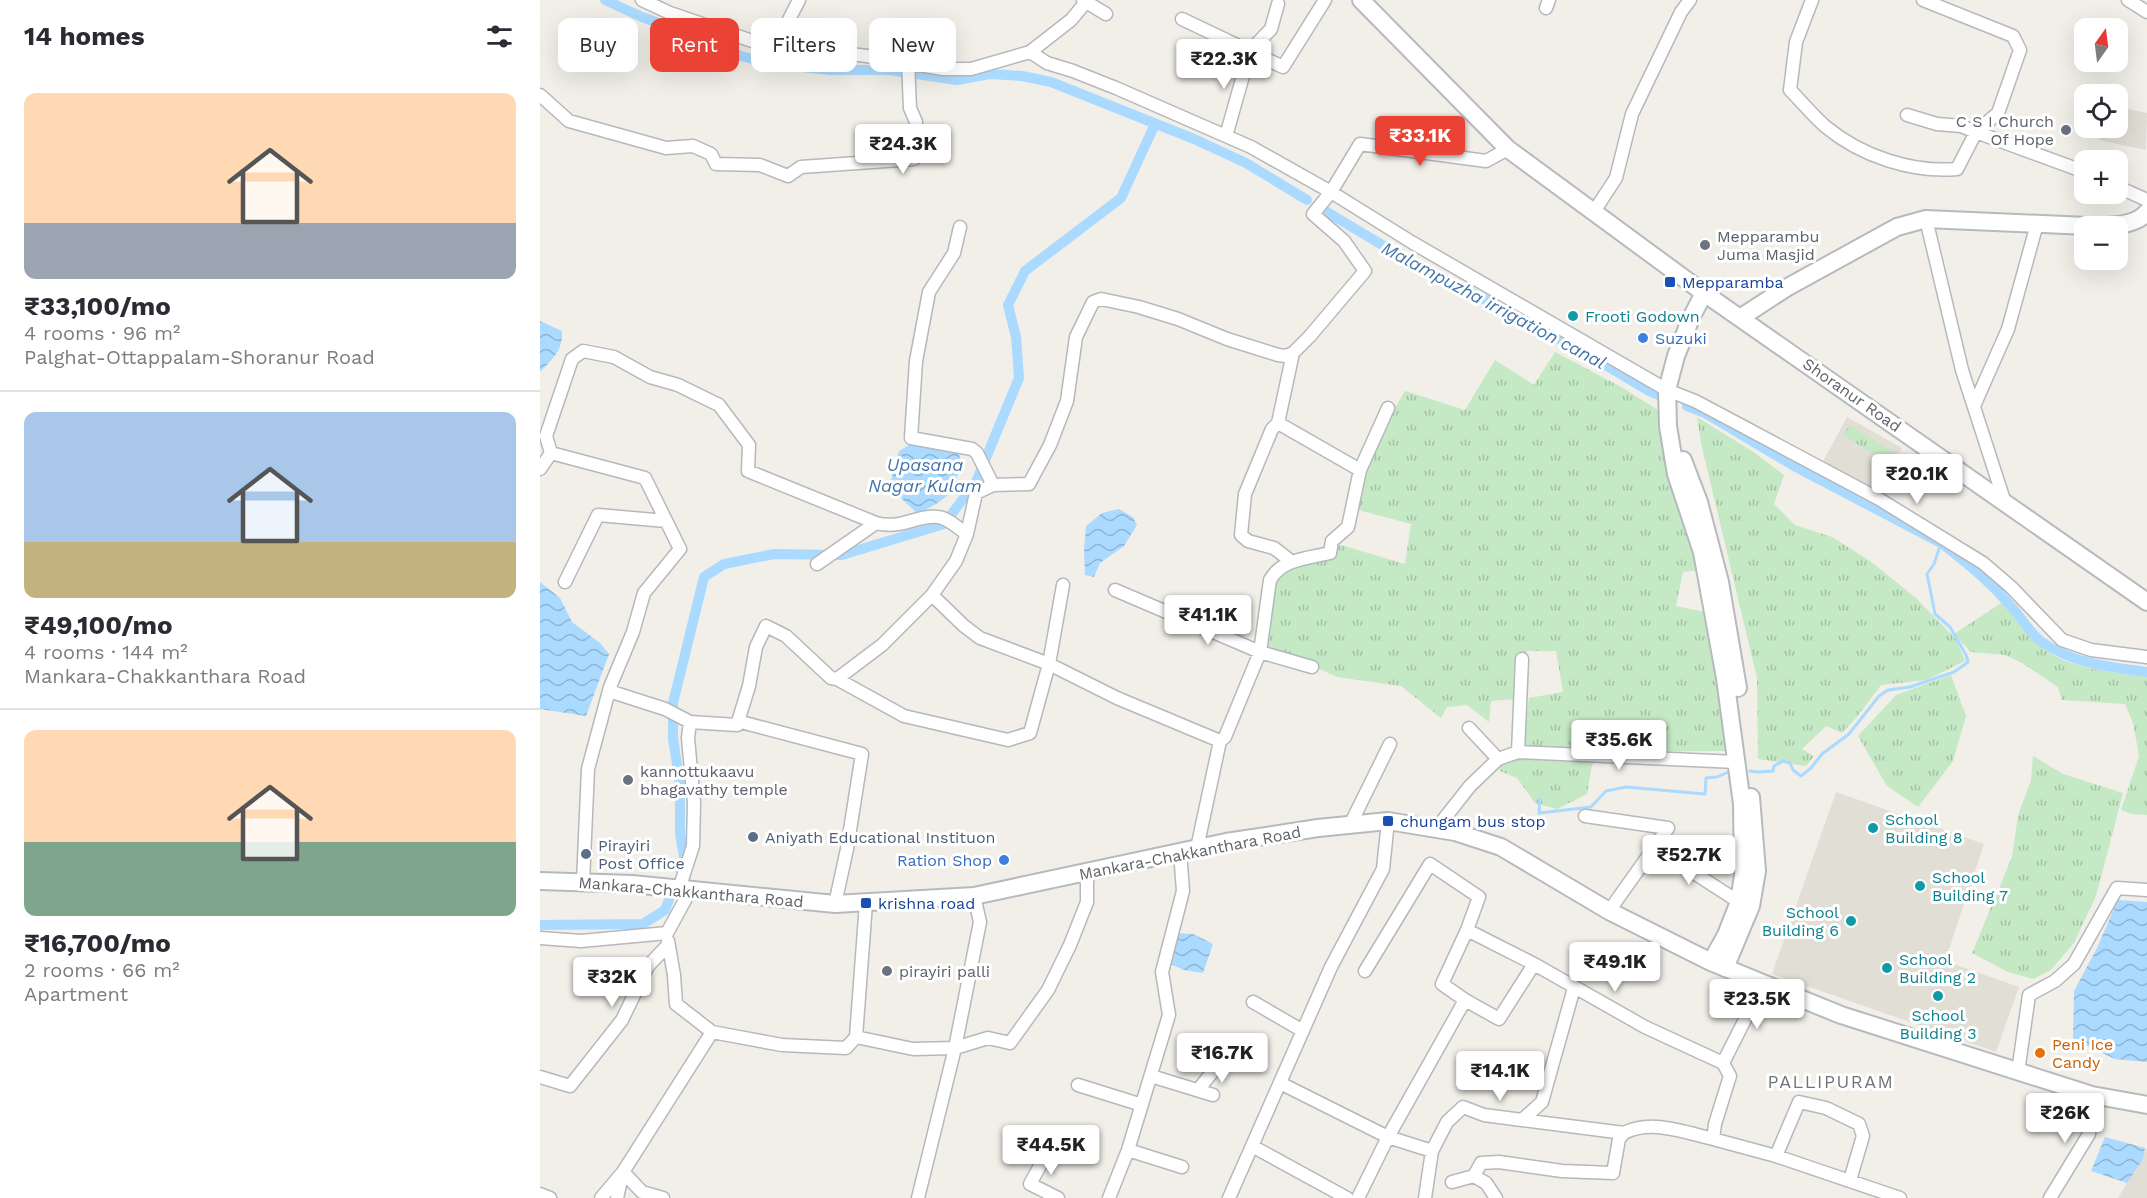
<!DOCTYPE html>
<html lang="en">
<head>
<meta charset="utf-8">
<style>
	:root { --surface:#fff; --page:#f7f7f7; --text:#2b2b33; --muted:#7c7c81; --line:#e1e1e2; --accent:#ea4335 }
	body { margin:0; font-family:"Work Sans",sans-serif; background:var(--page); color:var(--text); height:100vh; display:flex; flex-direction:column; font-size:22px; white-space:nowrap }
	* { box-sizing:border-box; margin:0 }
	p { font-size:20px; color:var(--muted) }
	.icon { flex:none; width:33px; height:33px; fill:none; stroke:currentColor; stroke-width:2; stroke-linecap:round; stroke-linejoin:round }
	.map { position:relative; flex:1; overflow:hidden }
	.drawer { display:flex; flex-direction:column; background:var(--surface); width:540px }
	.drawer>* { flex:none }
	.guide { position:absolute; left:18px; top:18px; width:570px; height:54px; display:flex; gap:12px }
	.needle { width:39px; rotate:14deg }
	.fabs { position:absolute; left:1534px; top:18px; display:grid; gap:12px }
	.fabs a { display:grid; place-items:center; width:54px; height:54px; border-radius:12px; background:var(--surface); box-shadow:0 6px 24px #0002; font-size:30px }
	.price { position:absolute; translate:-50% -51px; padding:0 14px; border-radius:6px; background:#fff; color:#222; font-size:20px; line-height:39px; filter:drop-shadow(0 2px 3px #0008) }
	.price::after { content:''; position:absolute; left:50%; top:36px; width:18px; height:14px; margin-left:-9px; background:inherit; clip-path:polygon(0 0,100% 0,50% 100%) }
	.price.current { background:var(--accent); color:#fff }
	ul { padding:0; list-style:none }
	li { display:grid; align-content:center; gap:12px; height:318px; padding:0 24px }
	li+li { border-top:2px solid var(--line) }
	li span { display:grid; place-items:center; height:186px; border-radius:12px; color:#555 }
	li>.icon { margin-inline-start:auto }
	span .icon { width:108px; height:108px; fill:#fffc; stroke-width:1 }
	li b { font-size:26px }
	h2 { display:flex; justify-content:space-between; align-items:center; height:72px; padding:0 24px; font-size:26px }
	.tag { padding:0 21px; border-radius:12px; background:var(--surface); box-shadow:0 6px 24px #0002; font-size:21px; line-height:54px }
	.tag.current { background:var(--accent); color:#fff }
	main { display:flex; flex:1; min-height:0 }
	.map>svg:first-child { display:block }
</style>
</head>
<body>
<main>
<section class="drawer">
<h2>14 homes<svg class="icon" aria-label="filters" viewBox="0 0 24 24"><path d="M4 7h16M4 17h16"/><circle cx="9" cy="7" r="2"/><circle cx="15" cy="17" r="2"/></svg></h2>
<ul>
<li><span style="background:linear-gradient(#ffd9b3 70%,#9aa5b1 0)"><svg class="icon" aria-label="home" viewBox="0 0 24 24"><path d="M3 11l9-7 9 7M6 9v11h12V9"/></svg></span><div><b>₹33,100/mo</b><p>4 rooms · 96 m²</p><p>Palghat-Ottappalam-Shoranur Road</p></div></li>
<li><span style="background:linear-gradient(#a9c7e8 70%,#c2b280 0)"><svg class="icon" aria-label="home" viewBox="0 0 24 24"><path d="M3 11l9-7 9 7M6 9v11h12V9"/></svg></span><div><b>₹49,100/mo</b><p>4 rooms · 144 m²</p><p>Mankara-Chakkanthara Road</p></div></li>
<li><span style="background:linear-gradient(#ffd9b3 60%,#7fa58c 0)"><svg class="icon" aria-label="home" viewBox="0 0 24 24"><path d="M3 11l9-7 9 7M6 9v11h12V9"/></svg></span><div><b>₹16,700/mo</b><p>2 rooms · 66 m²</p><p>Apartment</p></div></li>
</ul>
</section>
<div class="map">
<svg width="1607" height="1198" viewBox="0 0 1607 1198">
	<defs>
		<pattern id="grass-tufts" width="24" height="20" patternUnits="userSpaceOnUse" patternTransform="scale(1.5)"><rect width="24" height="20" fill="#c5e8c5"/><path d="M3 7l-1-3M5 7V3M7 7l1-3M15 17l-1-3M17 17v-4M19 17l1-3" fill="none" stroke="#a3c0a4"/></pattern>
		<pattern id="water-waves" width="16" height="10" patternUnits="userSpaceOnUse" patternTransform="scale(1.5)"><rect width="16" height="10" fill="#aadaff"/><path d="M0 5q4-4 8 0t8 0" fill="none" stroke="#8eb4d2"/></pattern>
	</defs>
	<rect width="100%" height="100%" fill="#f1efe8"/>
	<path fill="#e1ded6" d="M1578,107L1607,113L1606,150L1559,140L1562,128H1578Z
		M1307,417L1362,448L1335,495L1281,465Z
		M1296,792L1444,844L1405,961L1479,987L1456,1052L1232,974Z
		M1607,1148V1198H1578Z"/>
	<path fill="url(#grass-tufts)" d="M1015,352L1083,388L1121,412L1127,469L1147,519L1160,570L1143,572L1136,606L1169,613L1183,686L1185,751L1063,752L1052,765L1047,794L1017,809L995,803L977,778L960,771L961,756L982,751L989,698L1023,692L1016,651H987L976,699L951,701L949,722L927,705L907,707L901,718L861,686L797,677L726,645L734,581L757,559L801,545L865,564L871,524L815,509L830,451L865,391L925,410L955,360L994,385Z
		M1157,417L1215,453L1244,475L1234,504L1255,525L1292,537L1330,561L1376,598L1416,639L1425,661L1386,680L1341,685L1316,718L1302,733L1286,726L1262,749L1274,756L1266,766L1218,759L1217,678L1161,443Z
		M1310,425L1356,454L1349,464L1303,435Z
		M1463,602C1476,618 1488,635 1503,648C1525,668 1578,674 1607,676V815L1592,814L1581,810L1599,756L1593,723L1585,704L1522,700L1518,687L1482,663L1465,655L1431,652L1414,634Z
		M1411,675L1426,716L1413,761L1378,807L1347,786L1318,736L1356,695Z
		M1493,756L1523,774L1583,793L1556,896L1534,943L1511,970L1493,979L1468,972L1432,953L1472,857L1478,815L1491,781Z"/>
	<path fill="url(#water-waves)" d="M0,321L22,331C23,350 13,359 0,372Z
		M374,442L420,451C418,492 412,496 378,514L349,487L359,451Z
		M579,509L593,517L597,525L584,546L560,563L554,577L545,575L544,550L546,526L562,513Z
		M0,582L20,598L32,622L60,643L69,654L46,716L0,709Z
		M1578,900L1607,902V1062L1575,1059L1533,1039L1534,991L1557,948Z
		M635,933L653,934L673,944L663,973L644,970L624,961Z
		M1565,1137L1605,1148L1603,1159L1587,1183L1551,1171Z"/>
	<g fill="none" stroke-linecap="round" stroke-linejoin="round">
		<path stroke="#aadaff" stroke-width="3" d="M1210,771L1218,772L1233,771L1234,766L1243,761L1250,763L1253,770L1261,776L1271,768L1282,754L1309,734L1339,696L1348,690L1370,687L1414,672L1428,662L1426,655L1410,627L1395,614L1387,574L1394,564L1401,543
			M1000,799L999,813L1051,807L1066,791L1086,787L1165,794L1166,778L1177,777L1193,770"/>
		<path stroke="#aadaff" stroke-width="10" d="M65,0L102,17L149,34L201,56L232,64L290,70H349L417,80L450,74L482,76L511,82L654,139L706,163L767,200
			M787,212L869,261L944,299L1042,351L1109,391L1123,397
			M1147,406L1165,413L1254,466L1401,543C1425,561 1449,581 1469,604C1480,615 1489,633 1502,642C1533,664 1571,667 1607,672
			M140,869L144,857L140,834V785L133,738V703L164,577L184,564L234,554L302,555L404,524L436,482L479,378L476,337L468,305L485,271L581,198L615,124
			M0,925L103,924L125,910L130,897"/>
		<defs>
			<path id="street" d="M102,0L130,13L218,43L327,56L403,69H431L490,52L507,63L533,71L576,88L711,147L791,192L873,243L1127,390L1155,401L1204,427L1339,499L1443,563L1471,587L1522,640L1551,650L1607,657
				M543,0L566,14
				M1272,0L1256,42L1250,90C1262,102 1273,116 1286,127C1321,156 1372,173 1417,169L1436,132L1545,172
				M1588,0L1607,12
				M1006,8L1009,0
				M642,19L743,67L785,0
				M236,45L259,0
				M490,52L531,20L546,2
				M0,95L29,121L126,148L153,146L171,154L176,164L220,165L248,176L261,167L374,159L376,122L370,108L368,62
				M1367,115L1397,124L1421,126L1436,132L1458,113L1480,50L1473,36L1383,0
				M686,136L710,51L731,29L738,4
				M1578,187L1607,200
				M1053,213L1076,178L1092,114L1141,12L1150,0
				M1386,219L1422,370L1465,503
				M420,227L414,253L389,292L376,361L371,438L432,449L437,453L453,485
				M1434,406L1468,329L1497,224
				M738,423L753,353
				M11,453L105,478L140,549L104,593L93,632L70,687L48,769L43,882
				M0,469L11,453L6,436L32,359L43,351L74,357L110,377L138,385L179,405L209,445L208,471L336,523C363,530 377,514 398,517C408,518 418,528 427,534
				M752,562L734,548L708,541L701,535L705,494L732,429L738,423L820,470
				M277,564L336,523
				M25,582L58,515L126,521
				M575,590L720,652L772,667
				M392,595L424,626L440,638L509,664L577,698L680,741
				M297,679L364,716L468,740L490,733L509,664L523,585
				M69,691L125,709L150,722
				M197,725L201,722L322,754L307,849L295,904
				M929,728L958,759
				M978,752L982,659
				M1045,816L1128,828L1069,911
				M810,825L850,744
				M896,829L930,786L958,759L978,752L1196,762
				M1114,847L1199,902
				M657,848L680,741L685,737L720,652L730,580C741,559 769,558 790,553L792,541L808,527L820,470L848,408
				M326,903L316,1037L373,1049L415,1048L448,1038L470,1043L508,990L530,945L547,902V872
				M0,938L41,941L127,933L150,891L141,883L153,846L154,803L148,738L150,722L197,725L209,686L216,647L226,626L246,636L291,678L297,679L342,645L392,595L416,561L427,534L436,493L453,485L489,484L510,445L527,401L536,337L553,302L561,299L599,307L638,319L687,339L738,355L746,356L753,353L770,336L825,271L804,241L773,214L791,192L820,144L946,161L968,149
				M128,941L134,975L136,1004L172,1032
				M825,971L890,864L939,897L927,930L994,964L1105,1027L1183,1063L1190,1076L1175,1124L1173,1139L1236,1156L1360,1198
				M925,1000L959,1019L994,964
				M713,1002L763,1031
				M1183,1063L1223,984
				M1478,1072L1489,995L1515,981L1534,964L1577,888L1607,890
				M611,1076L673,1095
				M0,1077L30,1086L82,1020L108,966L128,945
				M740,1083L848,1137L892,1151
				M538,1085L602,1105
				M658,1090L682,1060
				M982,1120L1084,1133C1111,1119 1144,1132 1173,1139
				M712,1146L807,1198
				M588,1150L642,1167
				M507,1153L490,1184L518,1198
				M1236,1156L1259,1102L1286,1108L1319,1124L1323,1136L1310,1180
				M934,1176L941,1163L959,1162L1022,1171L1073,1173L1079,1139L1084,1133
				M912,1182L934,1176L946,1183L956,1198
				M0,1194L10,1198
				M61,1198L83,1172
				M77,1198L82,1176
				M123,1198L102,1192L83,1172L172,1032L242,1045L306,1048L316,1037
				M378,1198L415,1048L440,922L434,896
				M569,1198L588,1150L629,1015L622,972L643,891L640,852
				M689,1198L791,967L843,869L848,821
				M818,1198L848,1137L925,1000L902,984L927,930
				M885,1198L892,1151L907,1122L923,1107L944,1115L982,1120L1002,1102L1034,988
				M1510,1198L1549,1134L1552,1095"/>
			<path id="secondary" d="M821,0L968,149L1164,293L1607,602
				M1558,226C1574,226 1597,225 1607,212
				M1164,293L1151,318L1136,356L1127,390L1128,426L1136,474L1162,552L1185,678L1202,804L1203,875L1199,902L1186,935L1171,962
				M1200,318L1246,288L1357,227L1386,219L1547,226
				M1143,460L1159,502L1180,582L1198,688
				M0,881L92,884L295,904L434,896L686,842L778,828L848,821L915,832L961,847L1069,911L1171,962L1301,1015L1552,1095L1607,1105
				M1185,968L1211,906L1217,871L1211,797"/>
		</defs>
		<use href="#street" stroke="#b5b8bc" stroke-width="15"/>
		<use href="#secondary" stroke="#b6babf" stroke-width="20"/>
		<use href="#street" stroke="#fff" stroke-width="12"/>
		<use href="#secondary" stroke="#fff" stroke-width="16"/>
	</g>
	<g fill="#6b7280" stroke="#fff" stroke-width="2">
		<circle cx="1526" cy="130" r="6"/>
		<circle cx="1165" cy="245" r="6"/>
		<circle cx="88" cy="780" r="6"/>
		<circle cx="347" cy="971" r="6"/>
	</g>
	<g fill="#1a4fb4" stroke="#fff" stroke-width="2">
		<rect x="1124" y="276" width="12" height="12" rx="3"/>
		<rect x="842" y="815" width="12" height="12" rx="3"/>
		<rect x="320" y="897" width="12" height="12" rx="3"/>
	</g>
	<g fill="#0f9aa8" stroke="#fff" stroke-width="2">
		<circle cx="1033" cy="316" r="6"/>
		<circle cx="1333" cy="828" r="6"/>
		<circle cx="1380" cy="886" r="6"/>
		<circle cx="1311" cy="921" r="6"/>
		<circle cx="1347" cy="968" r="6"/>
		<circle cx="1398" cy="996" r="6"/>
	</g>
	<g fill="#3f7fe0" stroke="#fff" stroke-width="2">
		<circle cx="1103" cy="338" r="6"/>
		<circle cx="464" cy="860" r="6"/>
	</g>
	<g fill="#5c6f8a" stroke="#fff" stroke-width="2">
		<circle cx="213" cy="837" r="6"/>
		<circle cx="46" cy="854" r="6"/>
	</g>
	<circle fill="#e8710a" stroke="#fff" stroke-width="2" cx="1500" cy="1053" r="6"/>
	<g text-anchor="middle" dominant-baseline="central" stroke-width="6" stroke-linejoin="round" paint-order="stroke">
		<g font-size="16" fill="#5b616d" stroke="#fff" text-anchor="start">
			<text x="1514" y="121" text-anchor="end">C S I Church<tspan x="1514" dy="18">Of Hope</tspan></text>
			<text x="1177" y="236">Mepparambu<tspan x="1177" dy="18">Juma Masjid</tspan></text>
			<text x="100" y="771">kannottukaavu<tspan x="100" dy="18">bhagavathy temple</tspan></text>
			<text x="359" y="971">pirayiri palli</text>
		</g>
		<g font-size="16" fill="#164399" stroke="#fff" text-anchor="start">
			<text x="1142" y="282">Mepparamba</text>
			<text x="860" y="821">chungam bus stop</text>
			<text x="338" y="903">krishna road</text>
		</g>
		<g font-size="16" fill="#0d838f" stroke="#fff" text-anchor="start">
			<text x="1045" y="316">Frooti Godown</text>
			<text x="1345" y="819">School<tspan x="1345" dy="18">Building 8</tspan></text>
			<text x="1392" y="877">School<tspan x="1392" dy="18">Building 7</tspan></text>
			<text x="1299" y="912" text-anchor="end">School<tspan x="1299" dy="18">Building 6</tspan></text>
			<text x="1359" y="959">School<tspan x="1359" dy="18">Building 2</tspan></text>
			<text x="1398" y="1015" text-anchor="middle">School<tspan x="1398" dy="18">Building 3</tspan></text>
		</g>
		<g font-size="16" fill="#366cbe" stroke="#fff" text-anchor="start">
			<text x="1115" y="338">Suzuki</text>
			<text x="452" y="860" text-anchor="end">Ration Shop</text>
		</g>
		<g font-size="16" fill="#5f6368" stroke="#fff">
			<text transform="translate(1312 395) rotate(35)">Shoranur Road</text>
			<text transform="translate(650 853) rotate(-11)">Mankara-Chakkanthara Road</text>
			<text transform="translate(151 892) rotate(5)">Mankara-Chakkanthara Road</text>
		</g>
		<g font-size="16" fill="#4e5e75" stroke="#fff" text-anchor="start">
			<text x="225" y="837">Aniyath Educational Instituon</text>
			<text x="58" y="845">Pirayiri<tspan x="58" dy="18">Post Office</tspan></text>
		</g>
		<g font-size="16" fill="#c56008" stroke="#fff" text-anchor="start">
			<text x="1512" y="1044">Peni Ice<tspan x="1512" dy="18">Candy</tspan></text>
		</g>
		<g font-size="18" font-style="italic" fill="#4174aa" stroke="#fff">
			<text transform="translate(954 305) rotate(28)">Malampuzha irrigation canal</text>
			<text x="385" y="464">Upasana<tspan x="385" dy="21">Nagar Kulam</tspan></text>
		</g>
		<g font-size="18" letter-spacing="1.5" fill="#70757a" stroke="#fff">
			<text x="1291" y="1081">PALLIPURAM</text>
		</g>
	</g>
</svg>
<div class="fabs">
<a><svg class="needle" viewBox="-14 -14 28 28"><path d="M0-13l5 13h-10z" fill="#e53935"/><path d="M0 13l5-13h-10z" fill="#7c7c81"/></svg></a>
<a><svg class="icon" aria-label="locate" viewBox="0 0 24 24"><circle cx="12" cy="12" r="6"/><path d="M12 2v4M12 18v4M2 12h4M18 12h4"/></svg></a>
<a>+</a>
<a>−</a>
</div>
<b class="price" style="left:684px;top:90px">₹22.3K</b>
<b class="price current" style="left:880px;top:167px">₹33.1K</b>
<b class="price" style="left:363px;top:175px">₹24.3K</b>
<b class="price" style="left:1377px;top:505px">₹20.1K</b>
<b class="price" style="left:668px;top:646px">₹41.1K</b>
<b class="price" style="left:1079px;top:771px">₹35.6K</b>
<b class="price" style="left:1149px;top:886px">₹52.7K</b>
<b class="price" style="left:1075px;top:993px">₹49.1K</b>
<b class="price" style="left:72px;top:1008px">₹32K</b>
<b class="price" style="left:1217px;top:1030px">₹23.5K</b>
<b class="price" style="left:682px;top:1084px">₹16.7K</b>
<b class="price" style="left:960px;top:1102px">₹14.1K</b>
<b class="price" style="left:1525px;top:1144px">₹26K</b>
<b class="price" style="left:511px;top:1176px">₹44.5K</b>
<div class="guide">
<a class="tag">Buy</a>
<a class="tag current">Rent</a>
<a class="tag">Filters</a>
<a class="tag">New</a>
</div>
</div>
</main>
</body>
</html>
